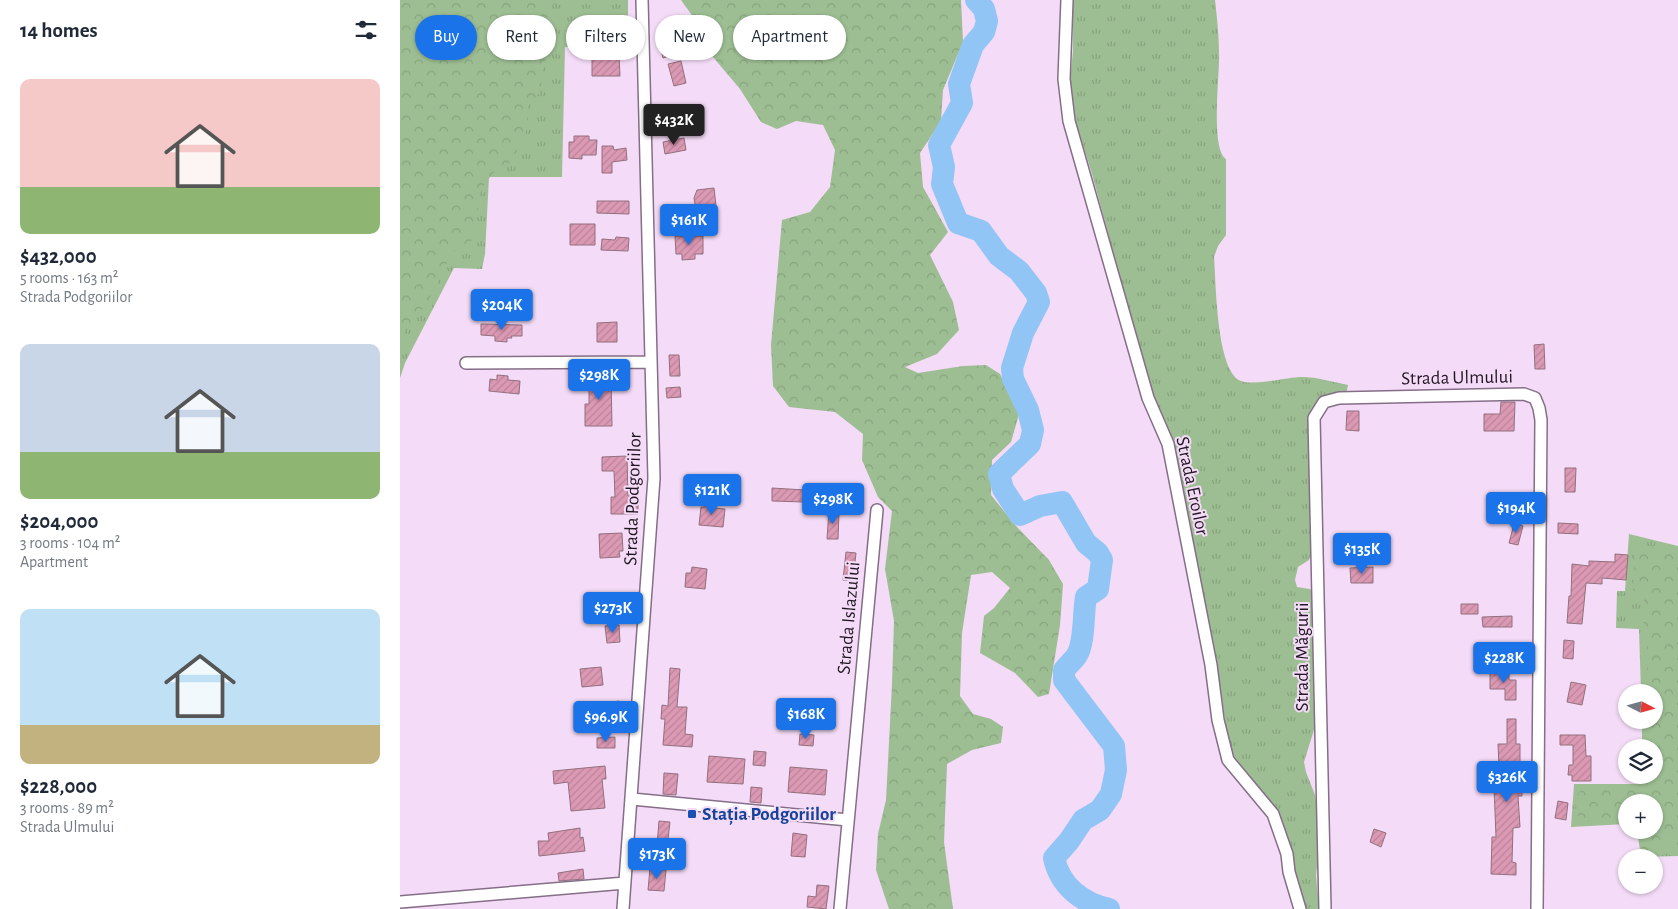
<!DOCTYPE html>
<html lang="en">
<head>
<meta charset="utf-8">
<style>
	:root { --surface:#fff; --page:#f2f2f3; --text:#1f2937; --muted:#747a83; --accent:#1a73e8 }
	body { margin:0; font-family:"Alegreya Sans",sans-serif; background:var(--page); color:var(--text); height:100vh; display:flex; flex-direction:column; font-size:19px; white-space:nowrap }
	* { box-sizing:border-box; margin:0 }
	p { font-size:16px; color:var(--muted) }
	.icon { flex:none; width:28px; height:28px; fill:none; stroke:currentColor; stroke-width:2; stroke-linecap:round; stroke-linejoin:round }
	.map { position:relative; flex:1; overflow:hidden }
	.panel { display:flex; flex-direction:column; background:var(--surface); width:400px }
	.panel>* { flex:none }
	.guide { position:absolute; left:15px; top:15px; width:475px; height:45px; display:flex; gap:10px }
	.needle { width:32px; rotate:96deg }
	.buttons { position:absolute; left:1218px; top:684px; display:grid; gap:10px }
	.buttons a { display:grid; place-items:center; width:45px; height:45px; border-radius:50%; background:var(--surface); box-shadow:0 1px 4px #0004; font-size:25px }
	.price { position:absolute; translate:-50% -42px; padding:0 11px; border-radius:5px; background:var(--accent); color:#fff; font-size:16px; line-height:32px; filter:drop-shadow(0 1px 2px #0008) }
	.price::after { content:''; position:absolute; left:50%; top:30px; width:15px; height:11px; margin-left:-8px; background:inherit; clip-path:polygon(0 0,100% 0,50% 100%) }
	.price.on { background:#222; color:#fff }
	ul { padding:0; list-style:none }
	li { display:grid; align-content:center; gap:10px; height:265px; padding:0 20px }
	li span { display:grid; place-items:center; height:155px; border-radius:10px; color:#555 }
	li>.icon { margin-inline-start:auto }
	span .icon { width:90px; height:90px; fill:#fffc; stroke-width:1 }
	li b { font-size:21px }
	h2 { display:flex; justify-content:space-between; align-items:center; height:60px; padding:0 20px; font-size:21px }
	.pill { padding:0 18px; border-radius:22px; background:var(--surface); box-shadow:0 1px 4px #0004; font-size:18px; line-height:45px }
	.pill.on { background:var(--accent); color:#fff }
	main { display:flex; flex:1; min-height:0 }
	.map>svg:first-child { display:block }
</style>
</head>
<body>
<main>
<section class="panel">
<h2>14 homes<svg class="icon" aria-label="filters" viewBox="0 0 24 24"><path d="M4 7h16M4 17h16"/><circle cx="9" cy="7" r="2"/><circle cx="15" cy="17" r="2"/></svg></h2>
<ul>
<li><span style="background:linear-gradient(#f6c9c9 70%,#8fb573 0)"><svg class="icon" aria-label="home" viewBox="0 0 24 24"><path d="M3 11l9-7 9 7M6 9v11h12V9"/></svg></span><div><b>$432,000</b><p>5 rooms · 163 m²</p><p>Strada Podgoriilor</p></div></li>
<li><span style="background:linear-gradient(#c9d6e8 70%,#8fb573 0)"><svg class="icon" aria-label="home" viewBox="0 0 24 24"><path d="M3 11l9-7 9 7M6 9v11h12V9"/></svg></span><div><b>$204,000</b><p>3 rooms · 104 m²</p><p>Apartment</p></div></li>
<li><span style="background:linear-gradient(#bfe0f5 75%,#c2b280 0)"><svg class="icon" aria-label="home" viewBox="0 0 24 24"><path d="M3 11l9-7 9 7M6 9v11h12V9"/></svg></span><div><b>$228,000</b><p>3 rooms · 89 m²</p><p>Strada Ulmului</p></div></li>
</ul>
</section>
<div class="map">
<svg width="1278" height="909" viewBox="0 0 1278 909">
	<defs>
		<pattern id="grass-tufts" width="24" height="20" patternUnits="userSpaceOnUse" patternTransform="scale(1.25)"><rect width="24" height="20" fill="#9dbe93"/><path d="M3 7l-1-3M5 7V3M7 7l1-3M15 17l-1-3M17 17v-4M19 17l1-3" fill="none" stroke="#87a37e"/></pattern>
		<pattern id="forest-crowns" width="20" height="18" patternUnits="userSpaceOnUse" patternTransform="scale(1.25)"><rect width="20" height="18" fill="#9dbe93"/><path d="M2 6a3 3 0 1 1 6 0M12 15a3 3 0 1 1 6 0" fill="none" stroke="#87a37e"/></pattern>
		<pattern id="building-hatch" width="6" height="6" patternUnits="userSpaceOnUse" patternTransform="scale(1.25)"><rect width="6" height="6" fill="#dc99b4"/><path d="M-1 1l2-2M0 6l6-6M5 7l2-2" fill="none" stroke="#bc839a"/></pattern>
	</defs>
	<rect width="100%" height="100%" fill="#f4dbf7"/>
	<path fill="url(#grass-tufts)" d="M0,0H228V45L165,47L162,177H89L85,254L82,269L54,268L5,363L0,378Z
		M673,0H815C817,18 819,36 819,54C820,74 810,148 826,159V235L818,246L814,257C816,281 816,372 841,381C855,386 887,377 902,377C917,377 933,382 948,385L946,394C933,397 917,396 913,411L912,551L909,560L898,567L895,580L897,587L910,589L914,594L922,704L904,762L906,772L915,795L921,828V858L917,867L916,875L919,909H904L891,855L876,814L867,796L840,767L832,752L827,735L816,656L810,626L718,270L692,174L673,113L669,93L673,51Z
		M1229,534L1278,546V856L1241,857L1237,830H1254V802H1226V824L1171,827L1174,784H1241L1242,775H1254V748L1242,747V720H1254V692H1241L1239,629L1216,628L1217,591H1225Z"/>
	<path fill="url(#forest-crowns)" d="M0,0H159L149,9L144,34L150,46C148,52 145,59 144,65C140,84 145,92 128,105V127L112,162L97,168L81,189L78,205L76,236L65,247L52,252L28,302L5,330L0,347Z
		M281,0H561L563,42L543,90L541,121L520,153L523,187L548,232L530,255L553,302L559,330L537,354L505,367L518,373L563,366L586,365L600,374L619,414L611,442L592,460L591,495L616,526L649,560L663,584L660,625L649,694L638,697L615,673L580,653L584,616L594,608L610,588L592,572L571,575L562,633L560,696L573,714L591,719L603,727L601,743L572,750L547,764L544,842L553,909H489L476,870L478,834L486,800L492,684L494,621L485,569L492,511L478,497L462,460L463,434L435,412L389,407L373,386L371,345L382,220L410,212L430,187L435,150L423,125L396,121L377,129L361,122L340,89L313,57L296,21Z
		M1238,545L1257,547L1273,551L1276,649L1278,651V827L1259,841L1250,856L1243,855L1240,830H1254V802H1226V819L1191,821L1179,819L1177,813L1175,797L1180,791L1240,788C1246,785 1251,782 1252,775H1254V748L1252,747L1251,720H1254V692H1249L1246,632L1241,612L1245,597L1233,590L1235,554Z"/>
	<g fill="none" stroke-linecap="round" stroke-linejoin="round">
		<path stroke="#91c5f5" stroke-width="22" d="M576,0L584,9L587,21L584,32L573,45L559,84L562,103L539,145L544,167L542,184L558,223L581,231L599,256L619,271L636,293L639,302L623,333L612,368L613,379L628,410L633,430L630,444L599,474L603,489L620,515L640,506L662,502L686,543L698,553L702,560L698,589L686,597C683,612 685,642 677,655C674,660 668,665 664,670V680L714,746L716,770L711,794L700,810L683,820L669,841L654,858C660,886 682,903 709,909"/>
	</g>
	<path fill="url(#building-hatch)" stroke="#92707d" d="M267,31L275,54L263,58L257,35Z
		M192,55H219L220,76H192Z
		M281,61L286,83L274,86L268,64Z
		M174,136H189V140H197L196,155H182V159L169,158V142H174Z
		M284,138L286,150L265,154L263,142Z
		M202,146H213L214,150L226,148L227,160L212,162V173H202Z
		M314,188L317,215L297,217L294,198L297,190Z
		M197,201H229V214L197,213Z
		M170,224H195V245H170Z
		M275,236H303V254H295V259L282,260V254H276Z
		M216,237L229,238L228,251L201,250L202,239L215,240Z
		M217,322V342H197V323Z
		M81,324L122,325V336H111L112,338H107V342L95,341V336L81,335Z
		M1144,344L1145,369H1135L1134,345Z
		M269,355H279L280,376H270Z
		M189,373H204V377H211L212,426H185V404H189Z
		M97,375L108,376V380L120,381L119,394L89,391L90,379L97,380Z
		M280,387L281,397L267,398L266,388Z
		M1101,402H1115L1114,431H1084V414H1100Z
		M947,411H959V431L946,430Z
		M227,456L228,496H232V504H238V514H211V497H215L214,471H202V457Z
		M1165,468H1176L1175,492H1165Z
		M372,488L405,490L404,502L372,501Z
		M305,504L315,505L314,508L325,509L323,527L299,525L301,507H305Z
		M429,510L439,511L438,539H427Z
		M1158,523L1178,524V534L1158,533Z
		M1114,524L1123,526L1118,545L1109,543Z
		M222,533L223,551H219L220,557L200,558L199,534Z
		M446,552L456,553L453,581L443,580Z
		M1215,554L1228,555L1226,580L1202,578V584L1186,583L1182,624L1167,623L1169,596H1171L1172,564L1189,566V561L1215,562Z
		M292,567L307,569L305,589L285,587L286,573H291Z
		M973,567V583H951L950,568Z
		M1061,604H1078V614H1061Z
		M1112,616V627H1083L1082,617Z
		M219,625L220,642L207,643L205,626Z
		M1164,640L1174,641L1173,659L1163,658Z
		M201,667L203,685L182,687L180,669Z
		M270,668L280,669L277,707H287L285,734L293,735L292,747L263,745L265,719H261L262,705L268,706Z
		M1090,671H1109V680H1116V700H1105V689H1090Z
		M1171,682L1186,685L1182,705L1167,702Z
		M219,701L221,714L201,718L199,704Z
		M1107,719H1116V744H1120V767H1122V796H1118L1120,827L1113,828L1112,862L1116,863V875L1091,874L1092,837H1096L1094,787H1096L1097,767H1099L1098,744H1107Z
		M400,734L414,735L413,746L399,745Z
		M1160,735H1185L1186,756H1191V781H1172V775H1168L1169,765H1173V745H1160Z
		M215,737V748H197V738Z
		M354,751L366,752L365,766L353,765Z
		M309,756L345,759L343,784L307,782Z
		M205,766L206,779H202L205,808L171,811L168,782L154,784L153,771Z
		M390,767L427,770L425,795L388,792Z
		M264,773L278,774L276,795L263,794Z
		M351,787L362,788L361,803L350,802Z
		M1158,801L1168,803L1166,820L1155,818Z
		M259,821L270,822L267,848L257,846Z
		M180,828V838L183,837L185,851L139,856L138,841H149L148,833Z
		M974,829L986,833L981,847L970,842Z
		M393,833L407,835L405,857L391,856Z
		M250,868L266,870L264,891L248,890Z
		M183,869L184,879L159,881L158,873Z
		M417,885L429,886L426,909L407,907L408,896L416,897Z"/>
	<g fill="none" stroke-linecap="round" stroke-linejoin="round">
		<defs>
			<path id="minor" d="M667,0L664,79L669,121L748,398L768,444L811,665L818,720L828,760L873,814L887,854L889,872L900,909
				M66,363L251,362
				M232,799L448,820
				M0,902L225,883
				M223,909L254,478L242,0
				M440,909L477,510
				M925,909L914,418L924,402L939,398L1124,394L1135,398L1139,408L1141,420L1137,909"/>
		</defs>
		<use href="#minor" stroke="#856e87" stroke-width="14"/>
		<use href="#minor" stroke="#fff" stroke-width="11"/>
	</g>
	<rect fill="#1a4fb4" stroke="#f4dbf7" stroke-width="2" x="287" y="809" width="10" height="10" rx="2.5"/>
	<g text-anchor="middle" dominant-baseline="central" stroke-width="4" stroke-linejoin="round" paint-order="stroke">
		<g font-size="19" fill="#221823" stroke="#f4dbf7">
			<text transform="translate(1057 378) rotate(-1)">Strada Ulmului</text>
			<text transform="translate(792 486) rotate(78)">Strada Eroilor</text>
			<text transform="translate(233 499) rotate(-88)">Strada Podgoriilor</text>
			<text transform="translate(449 618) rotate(-85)">Strada Islazului</text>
			<text transform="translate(902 657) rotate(-90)">Strada Măgurii</text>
		</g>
		<g font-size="19" font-weight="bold" fill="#164399" stroke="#f4dbf7" text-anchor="start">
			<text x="302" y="814">Stația Podgoriilor</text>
		</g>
	</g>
</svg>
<div class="buttons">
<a><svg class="needle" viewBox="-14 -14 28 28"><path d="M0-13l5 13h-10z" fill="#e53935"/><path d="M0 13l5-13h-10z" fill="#747a83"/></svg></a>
<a><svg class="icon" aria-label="layers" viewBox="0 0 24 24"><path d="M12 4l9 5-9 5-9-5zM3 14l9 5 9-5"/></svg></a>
<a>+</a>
<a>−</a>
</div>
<b class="price on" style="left:274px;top:146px">$432K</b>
<b class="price" style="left:289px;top:246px">$161K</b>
<b class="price" style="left:102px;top:331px">$204K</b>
<b class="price" style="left:199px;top:401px">$298K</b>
<b class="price" style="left:312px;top:516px">$121K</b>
<b class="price" style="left:433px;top:525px">$298K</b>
<b class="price" style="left:1116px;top:534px">$194K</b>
<b class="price" style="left:962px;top:575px">$135K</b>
<b class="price" style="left:213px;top:634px">$273K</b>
<b class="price" style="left:1104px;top:684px">$228K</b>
<b class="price" style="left:406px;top:740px">$168K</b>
<b class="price" style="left:206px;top:743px">$96.9K</b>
<b class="price" style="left:1107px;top:803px">$326K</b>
<b class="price" style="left:257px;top:880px">$173K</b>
<div class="guide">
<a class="pill on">Buy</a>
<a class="pill">Rent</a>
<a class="pill">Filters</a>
<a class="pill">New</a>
<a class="pill">Apartment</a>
</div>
</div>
</main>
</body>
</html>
